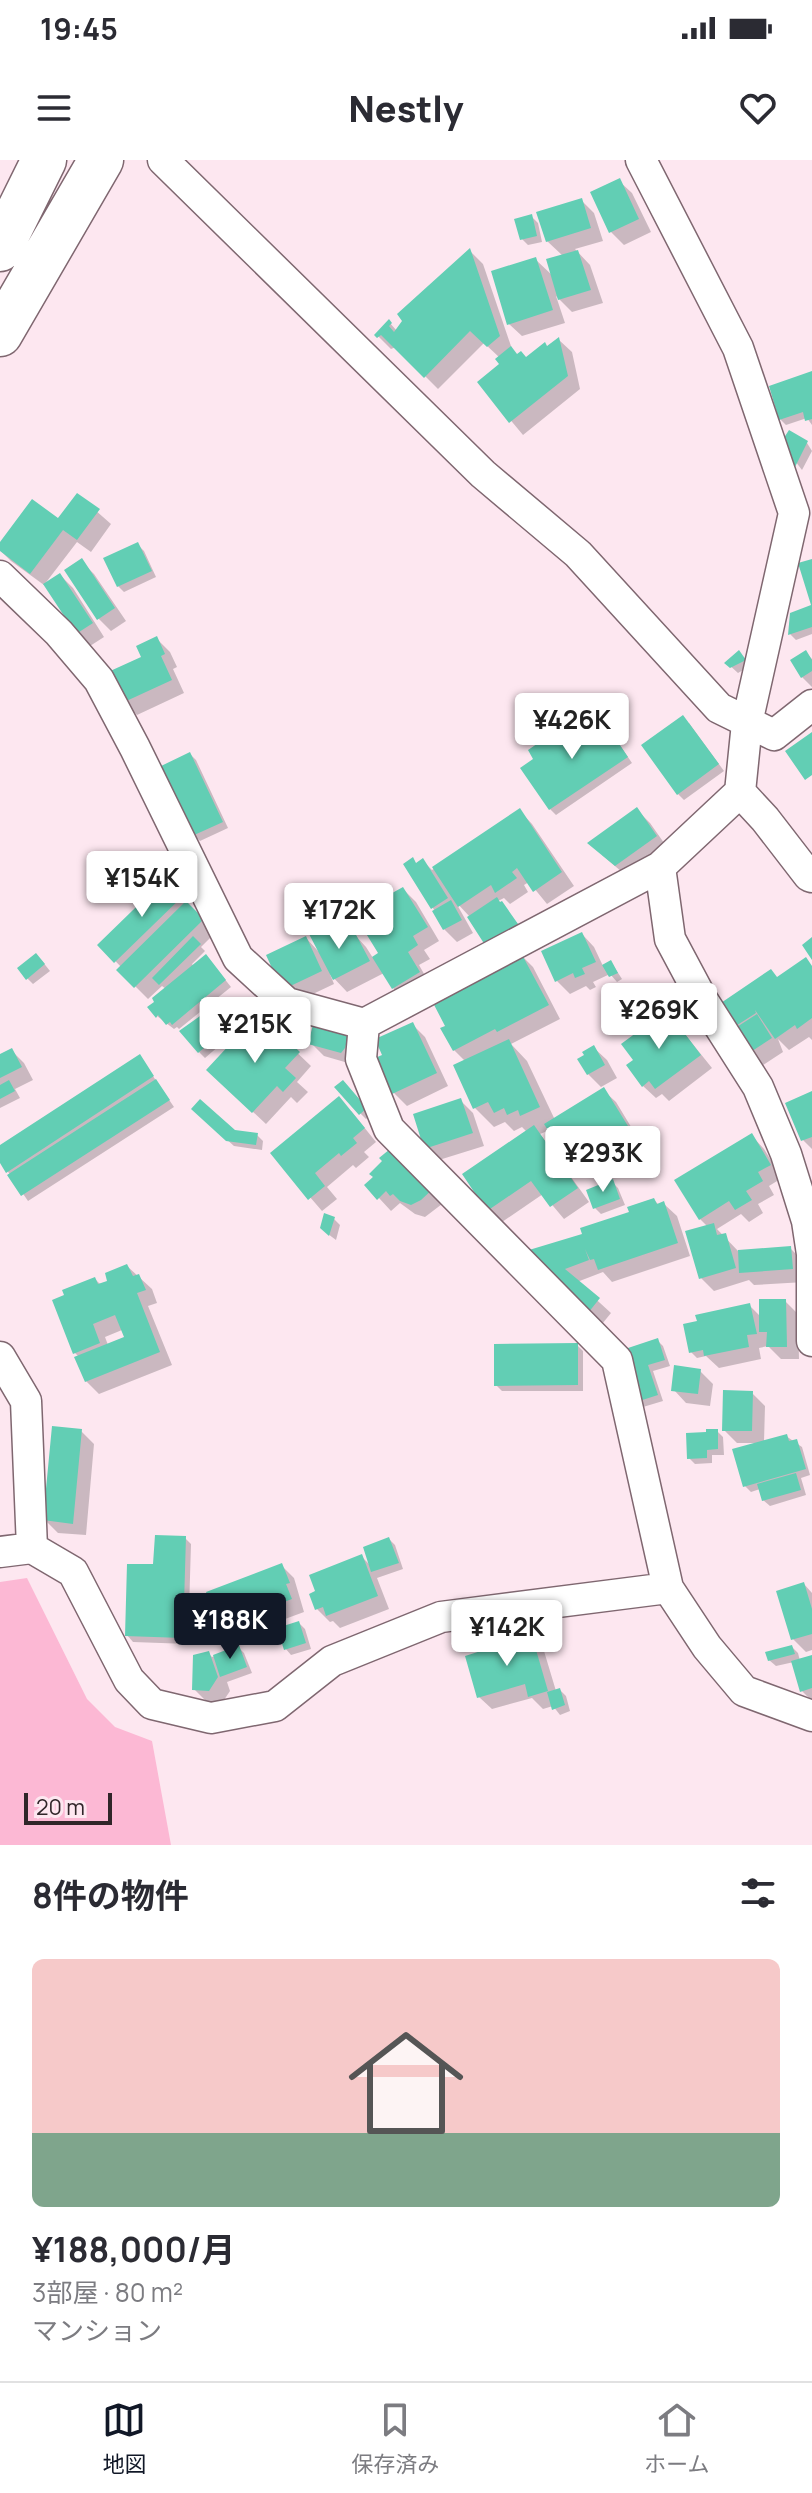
<!DOCTYPE html>
<html lang="ja">
<head>
<meta charset="utf-8">
<style>
	:root { --surface:#fff; --page:#f2f2f3; --text:#2b2b33; --muted:#7c7c81; --line:#e1e1e2; --accent:#111827 }
	body { margin:0; font-family:Manrope,"Noto Sans JP",sans-serif; background:var(--page); color:var(--text); height:100vh; display:flex; flex-direction:column; font-size:30px; white-space:nowrap }
	* { box-sizing:border-box; margin:0 }
	p { font-size:26px; color:var(--muted) }
	.icon { flex:none; width:44px; height:44px; fill:none; stroke:currentColor; stroke-width:2; stroke-linecap:round; stroke-linejoin:round }
	.map { position:relative; height:1685px; overflow:hidden }
	.drawer { display:flex; flex-direction:column; background:var(--surface); flex:1 }
	.drawer>* { flex:none }
	.scale { position:absolute; left:24px; bottom:20px; width:88px; box-sizing:border-box; padding-left:8px; border:4px solid #302529; border-top:0; font-size:22px; line-height:28px; white-space:nowrap; color:#302529; -webkit-text-stroke:6px #fde7f0; paint-order:stroke }
	.price { position:absolute; translate:-50% -68px; padding:0 18px; border-radius:8px; background:#fff; color:#222; font-size:26px; line-height:52px; filter:drop-shadow(0 2px 4px #0008) }
	.price::after { content:''; position:absolute; left:50%; top:48px; width:24px; height:18px; margin-left:-12px; background:inherit; clip-path:polygon(0 0,100% 0,50% 100%) }
	.price.current { background:var(--accent); color:#fff }
	ul { padding:0; list-style:none }
	li { display:grid; align-content:center; gap:16px; height:424px; padding:0 32px }
	li+li { border-top:2px solid var(--line) }
	li span { display:grid; place-items:center; height:248px; border-radius:12px; color:#555 }
	li>.icon { margin-inline-start:auto }
	span .icon { width:144px; height:144px; fill:#fffc; stroke-width:1 }
	li b { font-size:34px }
	h2 { display:flex; justify-content:space-between; align-items:center; height:96px; padding:0 32px; font-size:34px }
	.status { display:flex; justify-content:space-between; align-items:center; height:56px; padding:0 40px; background:var(--surface); direction:ltr }
	.status svg { height:22px; fill:currentColor }
	header { display:flex; justify-content:space-between; align-items:center; height:104px; padding:0 32px; background:var(--surface); font-size:36px; font-weight:800 }
	.menu { display:flex; justify-content:space-around; align-items:center; height:112px; border-top:2px solid var(--line); background:var(--surface); font-size:22px; color:var(--muted) }
	.menu a { display:grid; justify-items:center; gap:4px }
	.menu .current { color:var(--accent) }
	.map>svg:first-child { display:block }
</style>
</head>
<body>
<div class="status"><b>19:45</b><svg viewBox="0 0 49 12"><path d="M0 12V9h3v3zM5 12V6h3v6zM10 12V3h3v9zM15 12V0h3v12zM26 1h20v11H26zM47 4h2v5h-2z"/></svg></div>
<header><svg class="icon" aria-label="menu" viewBox="0 0 24 24"><path d="M4 6h16M4 12h16M4 18h16"/></svg>Nestly<svg class="icon" aria-label="heart" viewBox="0 0 24 24"><path d="M12 20l-8-8c-3-5 5-10 8-4 3-6 11-1 8 4z"/></svg></header>
<div class="map">
<svg width="812" height="1685" viewBox="0 0 812 1685">
	<rect width="100%" height="100%" fill="#fde7f0"/>
	<path fill="#fcb8d4" d="M27,1418L87,1539L115,1567L152,1581L171,1685H0V1422Z"/>
	<path fill="#0003" fill-rule="evenodd" d="M619,21L632,33L651,72L624,85L611,72L592,33Z
		M581,40L594,53L603,81L575,89L590,105L603,143L572,152L556,136L565,163L522,176L509,164L535,99L553,116L563,96L547,81Z
		M532,57L538,63L542,82L528,85L522,79Z
		M470,91L483,104L512,189L518,196L527,199L559,180L572,192L580,229L523,275L479,222L502,204L500,198L484,183L438,229L396,187L391,189L377,175L389,162L397,171Z
		M812,213V265L807,258L786,265L780,259Z
		M807,283L812,291L802,310L782,284Z
		M78,335L111,364L91,392L77,382L44,425L11,401L0,390V385L59,361Z
		M138,385L144,391L156,417L124,432L118,426Z
		M81,401L94,414L126,461L111,471L98,458Z
		M60,415L73,428L104,477L90,486L77,473Z
		M812,447V474L796,480L790,474L792,454Z
		M157,479L170,492L177,507L173,509L184,533L137,555L124,542L144,498Z
		M806,493L812,499V527L802,517Z
		M745,499L750,506L738,513L727,503Z
		M689,563L724,611L684,640L678,634Z
		M594,568L609,569L632,603L556,655L550,649L561,579Z
		M190,594L196,600L228,668L200,681L194,675Z
		M637,650L650,663L669,690L629,718L602,695Z
		M520,651L532,664L574,726L547,744L529,722L524,725L528,732L510,744L504,738L498,741L529,777L487,784L470,757L455,741L473,773L457,782L444,769L433,748L417,704L423,701L432,710Z
		M169,718L191,740L187,744L215,773L201,787L205,791L192,804L194,807L212,803L231,827L179,869L177,867L174,869L157,856L166,829L162,826L148,839L119,810L122,808L100,785Z
		M377,725L389,738L403,729L416,742L439,781L424,790L430,799L419,805L431,826L406,841L393,828L384,813L347,832L330,814L334,824L296,842L284,829L306,778L319,792L330,766L338,774L343,772L348,776L354,774L366,787L373,798L380,793L359,737Z
		M582,774L594,787L603,806L611,802L622,819L617,822L610,814L593,822L596,827L590,830L586,826L570,834L557,821Z
		M520,794L533,807L560,859L511,884L527,901L555,960L603,930L616,942L642,985L625,996L616,986L599,997L604,1005L584,1017L571,1004L550,970L540,974L589,1042L564,1059L543,1034L502,1062L489,1050L527,972L522,967L514,971L505,962L494,967L475,948L465,901L454,890Z
		M42,801L50,811L33,824L27,818Z
		M812,806V880L809,877L789,890L778,879L783,892L760,907L730,869L778,818Z
		M667,852L712,908L669,941L662,934L656,938L643,926Z
		M219,855L234,873L205,898L199,892Z
		M264,861L311,906L297,922L308,932L297,943L291,937L266,964L222,923L250,876Z
		M412,864L425,877L448,926L407,946L394,933L385,895Z
		M349,871L355,905L324,896L311,883Z
		M594,888L607,900L617,918L601,927L588,914Z
		M11,890L24,903L33,920L15,929L20,938L0,948V896Z
		M140,897L174,947L28,1041L0,1000V988Z
		M342,922L371,955L366,959L360,953Z
		M812,933V989L803,980Z
		M460,940L473,953L484,986L439,1000L426,988Z
		M193,949L234,972L257,975L263,981L262,990L234,986Z
		M351,951L376,982L364,992L369,997L356,1008L353,1005L327,1027L337,1039L322,1051L272,993Z
		M752,976L764,989L782,1018L769,1026L774,1035L758,1044L763,1053L749,1062L741,1054L717,1069L739,1092L790,1088L803,1101L805,1122L754,1125L749,1120L714,1131L701,1118L708,1067L700,1059Z
		M385,1001L446,1041L425,1057L415,1054L400,1043L391,1051L367,1025Z
		M612,1022L618,1028L625,1045L601,1054L595,1048Z
		M654,1040L659,1045L664,1044L677,1056L690,1096L612,1122L603,1112L577,1122L611,1153L598,1169L553,1130L584,1075Z
		M334,1059L340,1065L336,1080L328,1074Z
		M127,1106L152,1129L157,1143L148,1146L172,1205L99,1234L86,1221L79,1197L75,1193L95,1119L101,1125L110,1122ZM122,1170L126,1178L108,1185L105,1177Z
		M785,1141L798,1154L799,1199H781L768,1186L759,1188L761,1199L719,1208L706,1196L697,1198L691,1192L749,1145L761,1157Z
		M657,1180L663,1186L670,1206L653,1211L663,1241L643,1247L637,1241L621,1193Z
		M577,1185L583,1191V1231H502L496,1225Z
		M700,1211L713,1224L710,1246L686,1243L674,1230Z
		M752,1233L765,1246L764,1282L786,1276L802,1287L810,1315L801,1318L806,1335L770,1346L763,1340L760,1329L751,1332L745,1326L757,1283H737L724,1270Z
		M81,1271L94,1284L86,1375L58,1373L45,1360Z
		M717,1271L723,1277L724,1295H712V1303L695,1304L689,1298Z
		M185,1378L191,1384L188,1484L133,1482L127,1475L155,1407Z
		M389,1379L395,1385L403,1409L377,1418L389,1449L340,1468L333,1461L330,1462L317,1449L318,1432L361,1396L372,1407Z
		M281,1405L294,1418L304,1452L234,1478L221,1465Z
		M804,1424L812,1433V1490L806,1492L793,1479Z
		M299,1463L305,1469L311,1489L291,1495L285,1488Z
		M478,1467L484,1475L471,1476L465,1470V1468Z
		M531,1478L544,1491L556,1531L560,1530L566,1536L570,1551L560,1555L553,1546L543,1549L532,1538L492,1549L479,1537L487,1492L499,1481L504,1486Z
		M238,1487L244,1493L252,1513L227,1522L230,1531L222,1543L207,1542L194,1529L208,1493L212,1497Z
		M792,1487L798,1493L800,1501L812,1497V1541L802,1531L794,1502L776,1506L769,1500Z"/>
	<path fill="#62ceb4" d="M620,18L639,59L609,73L590,32Z
		M582,38L591,68L546,82L536,52Z
		M532,54L537,76L520,80L514,59Z
		M470,88L500,176L487,187L470,171L424,218L381,175L377,178L374,175L389,159L392,163L389,166L394,172L402,161L397,154Z
		M578,90L591,130L558,140L546,99Z
		M536,97L553,150L507,165L491,111Z
		M559,177L568,216L509,263L477,222L499,204L495,199L511,186L517,194L521,191L526,197L545,182L547,186Z
		M812,211V259L805,261L803,252L779,260L769,226Z
		M789,270L808,281L795,307L780,284Z
		M77,333L100,349L77,380L63,370L30,414L0,391V382L32,339L58,358Z
		M138,382L152,411L117,427L103,398Z
		M82,398L115,448L97,460L64,410Z
		M812,399V467L788,475L790,453L811,445L798,403Z
		M60,413L93,463L76,474L43,424Z
		M157,476L165,494L161,496L172,520L122,543L108,512L141,497L136,486Z
		M739,490L746,500L730,508L724,503Z
		M806,490L812,500V511L801,518L790,500Z
		M683,555L719,604L677,635L641,585Z
		M587,558L593,566L603,560L628,597L549,650L520,608L533,599L528,590L556,571L560,577Z
		M812,572V615L805,620L785,591Z
		M190,592L223,662L192,676L159,607Z
		M637,647L657,676L615,706L587,683Z
		M520,648L562,712L533,732L517,708L512,712L517,718L495,733L491,725L458,747L432,707Z
		M413,697L416,703L423,698L448,738L431,749L403,704Z
		M169,715L186,733L114,803L97,785Z
		M377,723L385,737L403,727L428,767L413,776L418,785L408,792L420,812L392,829L372,797L378,793L343,736L354,729L358,735Z
		M497,737L500,742L502,741L518,764L485,785L467,757Z
		M451,740L462,760L443,770L432,751Z
		M186,741L204,759L134,828L116,810Z
		M330,763L336,773L343,769L346,775L354,771L370,801L333,820L309,774Z
		M582,772L596,802L582,808L585,814L575,818L573,813L555,822L541,791Z
		M193,776L201,784L159,825L152,818Z
		M306,776L322,811L282,830L266,795Z
		M812,777V800L802,785Z
		M520,791L549,845L497,872L495,869L453,891L440,868L445,866L431,839Z
		M36,793L45,804L26,820L17,808Z
		M206,794L226,820L172,865L170,862L166,865L158,855L156,858L147,847L154,842L152,838Z
		M806,797L812,806V858L797,869L795,865L775,879L755,850L756,853L728,871L712,849L771,809L777,817Z
		M611,800L618,813L609,817L602,805Z
		M214,846L230,866L198,893L179,871Z
		M667,850L701,895L655,929L649,921L642,927L626,905L633,900L621,884Z
		M757,854L772,878L746,895L729,872Z
		M264,858L300,892L285,908L296,918L283,932L277,926L252,953L206,910L245,868L250,874Z
		M314,861L350,869L345,888L341,893L308,884Z
		M413,862L437,913L392,934L375,898L382,895L375,879Z
		M509,879L540,947L520,956L518,950L507,955L504,948L494,953L488,942L473,949L453,905Z
		M594,885L605,905L587,915L577,899L584,895L582,892Z
		M12,888L22,907L0,918V894Z
		M140,894L154,916L6,1013L0,1003V985Z
		M156,919L170,940L21,1036L7,1015Z
		M9,920L15,931L0,939V925Z
		M343,920L367,948L359,955L334,927Z
		M604,927L631,971L611,984L604,973L587,984L593,991L570,1005L544,964Z
		M812,931V977L801,981L785,943Z
		M339,936L365,968L353,978L357,983L341,996L339,993L315,1013L325,1026L308,1040L270,993Z
		M461,938L473,973L424,989L413,954Z
		M200,939L235,970L258,973L256,985L226,981L191,949Z
		M534,965L578,1028L550,1047L531,1021L487,1051L462,1014Z
		M752,973L771,1005L758,1012L763,1021L746,1031L752,1040L735,1050L729,1041L699,1060L674,1020Z
		M395,985L435,1027L421,1040L411,1045L400,1041L393,1034L390,1036L386,1031L377,1040L364,1025L373,1017L369,1014L382,1001L379,998Z
		M613,1019L620,1039L593,1049L586,1030Z
		M654,1038L657,1044L664,1041L678,1083L598,1110L594,1099L590,1100L585,1089L589,1100L565,1109L600,1138L584,1158L529,1090L582,1074L580,1068L629,1052L627,1047Z
		M324,1053L335,1057L329,1076L320,1068Z
		M714,1063L717,1075L726,1073L736,1108L699,1119L685,1071Z
		M791,1086L793,1109L739,1113L738,1090Z
		M127,1104L133,1116L139,1114L146,1130L137,1133L160,1192L85,1222L74,1197L124,1177L115,1155L93,1164L100,1183L73,1194L52,1140L64,1135L62,1130L95,1117L98,1124L107,1121L105,1113Z
		M759,1139H786L787,1187H766L767,1172H759Z
		M750,1143L757,1174L747,1175L749,1187L704,1196L703,1190L689,1193L683,1164L697,1161L695,1155Z
		M658,1178L665,1200L648,1205L658,1235L636,1242L619,1191Z
		M578,1183V1225L494,1226V1184Z
		M674,1205L701,1209L698,1234L671,1231Z
		M723,1230L753,1231L752,1271H722Z
		M52,1266L82,1269L73,1364L43,1360Z
		M706,1269H718V1289L707,1290V1298L687,1299L686,1273L706,1272Z
		M787,1274L789,1281L797,1279L806,1309L743,1327L732,1289Z
		M796,1313L801,1330L762,1341L757,1324Z
		M155,1375L186,1376L183,1478L125,1476L127,1404H153Z
		M389,1377L399,1403L371,1412L363,1387Z
		M362,1394L378,1436L326,1456L323,1447L315,1450L309,1434L315,1431L309,1415Z
		M282,1403L290,1423L286,1424L292,1439L219,1466L206,1432Z
		M804,1422L812,1449V1474L791,1480L776,1431Z
		M299,1461L306,1483L284,1490L277,1468Z
		M532,1476L548,1531L528,1537L525,1524L477,1538L465,1496L484,1490L482,1483L499,1478L501,1485Z
		M239,1485L247,1507L220,1517L213,1495Z
		M792,1485L795,1494L768,1501L765,1492Z
		M209,1491L218,1517L209,1531L192,1530L193,1495Z
		M812,1495V1528L800,1532L791,1501Z
		M560,1528L565,1545L552,1550L547,1532Z"/>
	<g fill="none" stroke-linecap="round" stroke-linejoin="round">
		<defs>
			<path id="street" d="M163,0L483,314L578,394L719,548L774,575L812,545
				M0,416L59,473L99,520L135,588L238,798L287,843L364,864L660,707L740,632L747,563L794,353L738,188L641,0
				M740,632L765,659L809,716L812,717
				M660,707L670,779L702,839L758,927L786,994L807,1061L812,1094V1181
				M364,864L361,899L389,969L617,1200L668,1428L707,1487L744,1531L812,1556
				M0,1197L26,1241L32,1388
				M0,1392L32,1388L73,1412L129,1520L152,1544L211,1558L275,1546L332,1501L441,1457L668,1428"/>
			<path id="highway" d="M0,89L44,0
				M0,174L101,0"/>
		</defs>
		<use href="#street" stroke="#7f6770" stroke-width="33"/>
		<use href="#highway" stroke="#7f6770" stroke-width="47"/>
		<use href="#street" stroke="#fff" stroke-width="30"/>
		<use href="#highway" stroke="#fff" stroke-width="44"/>
	</g>
</svg>
<div class="scale">20 m</div>
<b class="price" style="left:572px;top:601px">¥426K</b>
<b class="price" style="left:142px;top:759px">¥154K</b>
<b class="price" style="left:339px;top:791px">¥172K</b>
<b class="price" style="left:659px;top:891px">¥269K</b>
<b class="price" style="left:255px;top:905px">¥215K</b>
<b class="price" style="left:603px;top:1034px">¥293K</b>
<b class="price current" style="left:230px;top:1501px">¥188K</b>
<b class="price" style="left:507px;top:1508px">¥142K</b>
</div>
<section class="drawer">
<h2>8件の物件<svg class="icon" aria-label="filters" viewBox="0 0 24 24"><path d="M4 7h16M4 17h16"/><circle cx="9" cy="7" r="2"/><circle cx="15" cy="17" r="2"/></svg></h2>
<ul>
<li><span style="background:linear-gradient(#f6c9c9 70%,#7fa58c 0)"><svg class="icon" aria-label="home" viewBox="0 0 24 24"><path d="M3 11l9-7 9 7M6 9v11h12V9"/></svg></span><div><b>¥188,000/月</b><p>3部屋 · 80 m²</p><p>マンション</p></div></li>
</ul>
</section>
<nav class="menu">
<a class="current"><svg class="icon" aria-label="map" viewBox="0 0 24 24"><path d="M3 6l6-2 6 2 6-2v14l-6 2-6-2-6 2zM9 4v14M15 6v14"/></svg>地図</a>
<a><svg class="icon" aria-label="saved" viewBox="0 0 24 24"><path d="M7 4h10v16l-5-4-5 4z"/></svg>保存済み</a>
<a><svg class="icon" aria-label="home" viewBox="0 0 24 24"><path d="M3 11l9-7 9 7M6 9v11h12V9"/></svg>ホーム</a>
</nav>
</body>
</html>
